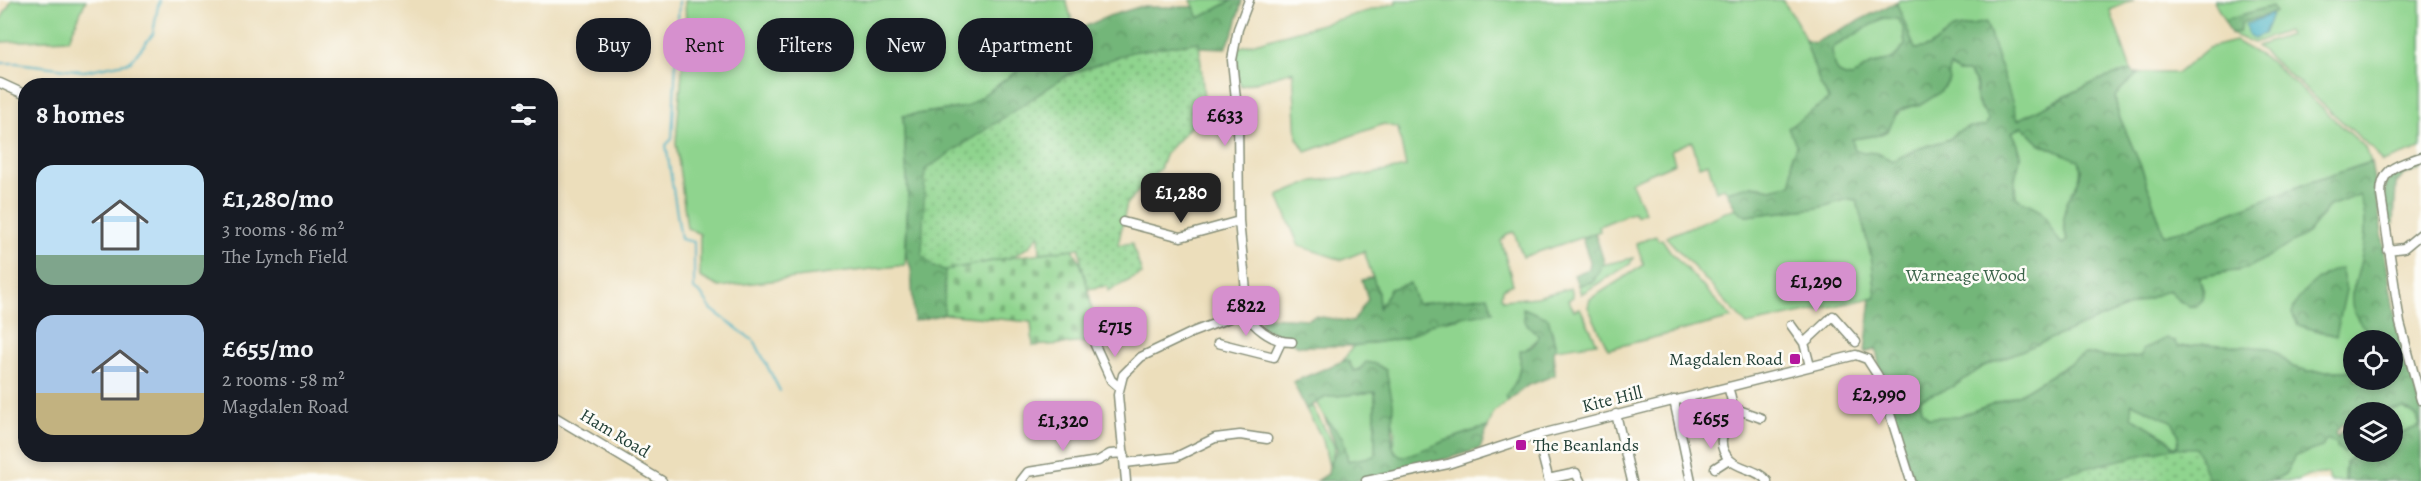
<!DOCTYPE html>
<html lang="en">
<head>
<meta charset="utf-8">
<style>
	:root { --surface:#171b24; --page:#242831; --text:#f1f3f6; --muted:#9ea1a6; --accent:#d690ce }
	body { margin:0; font-family:Alegreya,serif; background:var(--page); color:var(--text); height:100vh; display:flex; flex-direction:column; font-size:22px; white-space:nowrap }
	* { box-sizing:border-box; margin:0 }
	p { font-size:20px; color:var(--muted) }
	.icon { flex:none; width:33px; height:33px; fill:none; stroke:currentColor; stroke-width:2; stroke-linecap:round; stroke-linejoin:round }
	.map { position:relative; flex:1; overflow:hidden }
	.details { position:absolute; left:18px; top:78px; width:540px; height:384px; display:flex; flex-direction:column; background:var(--surface); border-radius:24px; box-shadow:0 3px 9px #0003 }
	.details>* { flex:none }
	.top-card { position:absolute; left:576px; top:18px; width:570px; height:54px; display:flex; gap:12px }
	.tools { position:absolute; left:2343px; top:330px; display:grid; gap:12px }
	.tools a { display:grid; place-items:center; width:60px; height:60px; border-radius:50%; background:var(--surface); box-shadow:0 3px 9px #0003; font-size:30px }
	.price { position:absolute; translate:-50% -51px; padding:0 14px; border-radius:12px; background:var(--accent); color:#111; font-size:20px; line-height:39px; filter:drop-shadow(0 2px 3px #0008) }
	.price::after { content:''; position:absolute; left:50%; top:36px; width:18px; height:14px; margin-left:-9px; background:inherit; clip-path:polygon(0 0,100% 0,50% 100%) }
	.price.active { background:#222; color:#fff }
	ul { padding:0; list-style:none }
	li { display:flex; align-items:center; gap:18px; height:150px; padding:0 18px }
	li span { display:grid; place-items:center; flex:none; width:168px; height:120px; border-radius:18px; color:#555 }
	li>.icon { margin-inline-start:auto }
	span .icon { width:72px; height:72px; fill:#fffc; stroke-width:1 }
	li b { font-size:26px }
	h2 { display:flex; justify-content:space-between; align-items:center; height:72px; padding:0 18px; font-size:26px }
	.pill { padding:0 21px; border-radius:24px; background:var(--surface); box-shadow:0 3px 9px #0003; font-size:21px; line-height:54px }
	.pill.active { background:var(--accent); color:#111 }
	.map>svg:first-child { display:block }
</style>
</head>
<body>
<div class="map">
<svg width="2421" height="481" viewBox="0 0 2421 481">
	<defs>
		<pattern id="forest-crowns" width="20" height="18" patternUnits="userSpaceOnUse" patternTransform="scale(1.5)"><rect width="20" height="18" fill="#73b679"/><path d="M2 6a3 3 0 1 1 6 0M12 15a3 3 0 1 1 6 0" fill="none" stroke="#5e9564"/></pattern>
		<pattern id="cemetery-stones" width="16" height="16" patternUnits="userSpaceOnUse" patternTransform="scale(1.5)"><rect width="16" height="16" fill="#8fd48e"/><path d="M2 7V4a2 2 0 0 1 4 0v3zM10 15v-3a2 2 0 0 1 4 0v3z" fill="#74ad75"/></pattern>
		<pattern id="park-dots" width="8" height="8" patternUnits="userSpaceOnUse" patternTransform="scale(1.5)"><rect width="8" height="8" fill="#8fd48e"/><path d="M2 2h.1M6 6h.1" fill="none" stroke="#74ad75" stroke-width="1.8" stroke-linecap="round"/></pattern>
	</defs>
	<rect width="100%" height="100%" fill="#fdfcf7"/>
	<filter id="ink" filterUnits="userSpaceOnUse"><feTurbulence type="fractalNoise" baseFrequency=".0167" numOctaves="2"/><feDisplacementMap in="SourceGraphic" scale="12" xChannelSelector="R" yChannelSelector="G"/><feConvolveMatrix kernelMatrix="1 2 1 2 8 2 1 2 1" color-interpolation-filters="sRGB"/></filter>
	<filter id="wash" filterUnits="userSpaceOnUse"><feTurbulence type="fractalNoise" baseFrequency=".008" numOctaves="4" result="noise"/><feDisplacementMap in="SourceGraphic" scale="24" xChannelSelector="R" yChannelSelector="G"/><feGaussianBlur stdDeviation="1.35" result="paint"/><feColorMatrix in="noise" values="0 0 0 0 0 0 0 0 0 0 0 0 0 0 0 0 0 1.4 0 .05"/><feComposite in="paint" operator="in"/></filter>
	<g filter="url(#wash)">
		<rect width="100%" height="100%" fill="#ecdebb"/>
		<path fill="#8fd48e" stroke="#578861" stroke-width="1.5" d="M12,0H86L69,39L0,42V21Z
			M685,0H1066L1075,31L966,107L903,116L908,194L905,265L719,287L700,277V234L687,228L676,143L686,24Z
			M1191,0H1233L1199,18Z
			M1396,0H1782C1792,13 1800,26 1806,42C1813,62 1818,81 1829,100L1792,155V184L1771,189L1752,185L1727,192L1724,187L1716,191L1708,163L1699,166L1692,141L1671,150L1675,163L1631,182L1645,212L1636,216L1634,212L1599,226L1600,231L1595,233L1523,257L1514,232L1507,234L1501,241L1513,284L1503,289L1501,296L1503,300L1536,297L1571,288L1573,297L1568,300L1574,310L1580,308L1597,343L1556,349L1552,331L1524,321L1538,335V339L1524,351L1516,383L1506,396L1509,400L1494,412L1488,427C1458,434 1431,448 1402,457C1386,446 1397,441 1394,427C1391,414 1370,381 1363,367L1354,371L1348,361H1343L1353,346L1405,338L1437,321L1458,319L1416,304L1410,284L1379,309L1378,293L1364,251L1342,260L1299,246L1278,196L1314,181L1366,175L1406,167L1398,128L1384,124L1306,152L1297,138L1293,71L1241,86L1238,79L1237,48L1396,3Z
			M1900,0H2134L2110,10L2131,70L2099,80L2017,120L1986,22L1953,29L1929,47L1915,49L1896,2Z
			M2214,0H2421V149L2382,162L2374,150L2257,46L2289,35L2287,31L2254,43L2233,35L2231,33L2239,32L2241,23L2275,12L2272,6L2224,20Z
			M1883,18L1898,19L1903,27L1905,45C1892,61 1892,60 1873,64C1866,66 1858,73 1852,77C1834,76 1833,66 1832,50L1835,46Z
			M2235,41L2270,61L2366,148L2371,162L2308,183L2187,229L2164,236L2142,169L2118,113L2115,96C2122,86 2131,81 2139,73H2178L2208,48Z
			M1950,66L1958,72H1968C1983,89 1971,88 1977,102C1980,108 1985,113 1988,119L1986,126L1971,127L1957,132L1950,139L1917,149L1893,161L1877,153L1855,151L1852,139L1879,135C1894,117 1897,108 1922,104L1948,73Z
			M2022,126L2039,143L2079,160C2086,181 2069,191 2065,209C2062,220 2065,231 2067,242L2062,244C2051,234 2049,218 2037,208C2031,203 2022,203 2016,197L2015,180L2021,153L2012,132Z
			M2359,195C2373,224 2362,263 2352,294L2383,340H2354L2353,371H2309L2293,367L2277,353L2207,344L2178,347L2141,356L2122,358L2085,354L2020,394L1959,416L1928,418L1922,410L1919,399L1954,386L1984,366L2169,290C2179,302 2188,312 2203,300L2204,292L2199,277L2235,271L2306,235L2329,206Z
			M1848,199L1857,200L1872,261L1876,297L1747,325L1666,237L1735,208L1746,216L1818,208Z
			M1656,236L1658,240L1662,239L1670,251L1732,318L1608,349L1588,307L1590,299L1644,265L1636,243Z
			M1633,258L1630,264L1581,294L1578,285L1593,282L1602,265Z
			M1375,392V456L1348,461L1343,438L1325,418L1316,402L1326,397Z
			M2131,402L2173,422L2179,436V446H2173L2167,438L2132,417Z
			M1312,406L1335,447L1329,466L1323,440L1306,409Z
			M2404,408L2417,416L2420,426L2393,436L2392,412H2380L2385,410Z
			M2326,439L2337,443L2355,454L2344,470L2345,481H2329L2327,474L2308,475L2297,481H2272L2285,474L2295,456L2322,447Z"/>
		<path fill="url(#forest-crowns)" stroke="#497a56" stroke-width="1.5" fill-rule="evenodd" d="M1233,0H1242L1235,28L1226,48L1199,47V42L1132,52L1068,75L925,170L934,267L945,270V314L914,321L911,268L906,256L908,194L903,116L966,107L1075,31L1109,16L1139,7H1194L1199,18Z
			M1896,2L1915,49L1929,47L1953,29L1986,22L2018,120L2099,80L2131,70L2134,73H2139C2131,81 2122,86 2115,97L2118,113L2142,169L2164,235L2187,229L2308,183L2371,162L2396,324L2421,408V481H2345L2346,462L2355,454L2350,450L2343,452L2337,447V443L2326,439L2322,447L2295,456L2285,474L2272,481H2209L2196,448H2172L2030,481H1914L1883,388L1876,348L1865,353L1871,298L1876,297L1872,261L1857,200L1848,199L1818,208L1746,216L1735,208L1727,192L1752,185L1771,189L1792,184V155L1797,146L1788,128L1829,99L1820,84L1805,40L1814,43ZM1883,18L1898,19L1903,27L1905,45C1892,62 1892,60 1873,64C1866,66 1858,73 1852,77C1834,76 1833,66 1832,50L1835,46ZM1950,66L1958,72H1968C1977,81 1978,85 1976,98L1988,119L1986,126L1971,127L1957,132L1950,139L1917,149L1893,161L1877,153L1855,151L1852,139L1879,135L1888,131L1897,112L1906,107L1922,104L1938,94L1950,80L1948,73ZM2022,126L2039,143L2079,161C2086,181 2069,191 2065,209C2062,220 2065,231 2067,241L2062,244C2051,234 2049,218 2037,208C2031,203 2022,203 2016,197C2008,169 2031,164 2012,132ZM2359,195C2371,221 2363,254 2356,280C2355,285 2353,289 2352,294C2349,317 2370,340 2392,340L2393,354L2398,357V367L2393,370L2392,380L2367,382L2366,380H2354L2353,371H2309L2293,367L2270,348L2207,344L2178,347L2174,341L2166,338L2142,350L2141,356L2122,358L2085,354L2020,394L1959,416L1928,418L1922,410L1920,399L1954,386L1984,366L2169,290C2178,300 2195,318 2204,296L2199,277L2250,267L2306,235L2329,206ZM2131,403L2173,422L2179,436L2178,446H2173L2167,438L2132,417ZM2404,408L2417,416L2420,426L2393,436L2392,452H2354L2353,425L2340,432L2338,438L2335,433L2342,424L2353,419L2354,412C2371,412 2387,410 2404,408Z
			M2272,6L2276,12L2241,23L2239,32L2231,33L2224,20Z
			M2421,160V170L2404,175L2396,184L2394,224L2388,225C2383,181 2379,178 2421,160Z
			M1595,233L1604,262L1593,282L1578,285L1574,275L1589,269L1590,261L1582,238Z
			M2341,268L2346,290L2336,336L2298,325L2292,313C2297,293 2322,272 2341,268Z
			M1373,277L1378,293L1379,308L1390,289L1410,283L1417,304L1488,296L1493,312L1437,321L1405,338L1353,346H1299L1262,328L1260,322L1264,317L1308,319L1315,316L1353,322L1368,299L1362,280Z
			M1523,308L1548,318L1556,349L1553,350L1555,375L1527,386L1509,400L1505,396C1519,381 1521,371 1520,350C1528,351 1535,345 1538,339V335L1524,321Z
			M1343,361H1348L1354,371L1359,370L1366,362L1376,364L1386,370L1393,403L1392,444L1395,452L1402,457C1431,448 1458,434 1488,427L1480,449L1411,469L1353,481H1317L1328,474L1329,466L1337,449L1325,418L1343,438L1348,461L1375,456V392L1326,397L1306,409L1293,382Z"/>
		<path fill="url(#cemetery-stones)" stroke="#578861" stroke-width="1.5" d="M1073,249C1088,274 1091,305 1096,334L1095,340L1093,342L1033,346L1031,322L944,314L945,270L1020,256Z"/>
		<path fill="url(#park-dots)" stroke="#578861" stroke-width="1.5" d="M1199,42L1205,111L1166,153L1160,169L1127,203L1118,245L1132,243L1142,274L1108,291L1107,286L1088,289L1081,263L1080,248L1040,253L1039,234L1030,246L1012,257L945,270L934,267L922,255L925,170L1068,75L1132,52Z
			M2172,448H2196L2209,481H2030Z"/>
		<path fill="#43afc1" stroke="#31767a" stroke-width="1.5" d="M2269,15H2272L2264,34L2254,38L2249,35L2245,25Z"/>
		<g fill="none" stroke-linecap="round" stroke-linejoin="round">
			<path stroke="#43afc1" stroke-width="2" d="M679,0L672,139L666,145L681,239L694,242V289L701,294L711,309L755,342L780,391
				M0,63H17L84,71L130,62L153,34L159,0"/>
		</g>
	</g>
	<g filter="url(#ink)">
		<g fill="none" stroke-linecap="round" stroke-linejoin="round">
			<defs>
				<path id="minor" d="M0,83L26,95
					M2421,157C2398,165 2381,167 2381,195L2400,323L2421,400
					M1123,222L1181,237L1239,221
					M2388,250L2404,248L2421,234
					M1241,309C1254,326 1270,342 1292,342
					M1791,325L1804,343
					M1218,343L1274,357L1281,342
					M1095,345L1111,380L1119,387
					M1810,366L1804,343L1833,316L1856,342
					M1728,387C1730,394 1734,404 1732,411C1727,427 1713,443 1730,460C1741,470 1758,469 1767,481
					M1674,400L1691,481
					M1733,408L1761,418
					M550,414L662,481
					M1616,414L1632,481
					M1537,435L1549,481
					M1125,463L1176,457L1215,438L1240,435L1267,439
					M1715,468L1729,459
					M1548,479L1576,473L1580,481
					M1021,481L1028,472L1098,461L1110,454L1124,453
					M1126,481L1118,395L1123,375L1141,357L1193,332L1232,317L1244,305L1246,291L1239,221L1238,119L1232,60L1238,29L1249,0
					M1366,481L1448,464L1537,435L1856,355L1867,359L1878,376L1911,481"/>
			</defs>
			<use href="#minor" stroke="#868e78" stroke-width="11"/>
			<use href="#minor" stroke="#fff" stroke-width="8"/>
		</g>
	</g>
	<g fill="#b5179e" stroke="#fdfcf7" stroke-width="2">
		<rect x="1789" y="353" width="12" height="12" rx="3"/>
		<rect x="1515" y="439" width="12" height="12" rx="3"/>
	</g>
	<g text-anchor="middle" dominant-baseline="central" stroke-width="5" stroke-linejoin="round" paint-order="stroke">
		<g font-size="18" fill="#3b634a" stroke="#fdfcf7">
			<text x="1966" y="275">Warneage Wood</text>
		</g>
		<g font-size="18" fill="#1f3d34" stroke="#fdfcf7" text-anchor="end">
			<text x="1783" y="359">Magdalen Road</text>
			<text x="1533" y="445" text-anchor="start">The Beanlands</text>
		</g>
		<g font-size="18" fill="#1f3d34" stroke="#fdfcf7">
			<text transform="translate(1612 399) rotate(-14)">Kite Hill</text>
			<text transform="translate(615 433) rotate(31)">Ham Road</text>
		</g>
	</g>
</svg>
<div class="tools">
<a><svg class="icon" aria-label="locate" viewBox="0 0 24 24"><circle cx="12" cy="12" r="6"/><path d="M12 2v4M12 18v4M2 12h4M18 12h4"/></svg></a>
<a><svg class="icon" aria-label="layers" viewBox="0 0 24 24"><path d="M12 4l9 5-9 5-9-5zM3 14l9 5 9-5"/></svg></a>
</div>
<b class="price" style="left:1225px;top:147px">£633</b>
<b class="price active" style="left:1181px;top:224px">£1,280</b>
<b class="price" style="left:1816px;top:313px">£1,290</b>
<b class="price" style="left:1246px;top:337px">£822</b>
<b class="price" style="left:1115px;top:358px">£715</b>
<b class="price" style="left:1879px;top:426px">£2,990</b>
<b class="price" style="left:1711px;top:450px">£655</b>
<b class="price" style="left:1063px;top:452px">£1,320</b>
<div class="top-card">
<a class="pill">Buy</a>
<a class="pill active">Rent</a>
<a class="pill">Filters</a>
<a class="pill">New</a>
<a class="pill">Apartment</a>
</div>
<section class="details">
<h2>8 homes<svg class="icon" aria-label="filters" viewBox="0 0 24 24"><path d="M4 7h16M4 17h16"/><circle cx="9" cy="7" r="2"/><circle cx="15" cy="17" r="2"/></svg></h2>
<ul>
<li><span style="background:linear-gradient(#bfe0f5 75%,#7fa58c 0)"><svg class="icon" aria-label="home" viewBox="0 0 24 24"><path d="M3 11l9-7 9 7M6 9v11h12V9"/></svg></span><div><b>£1,280/mo</b><p>3 rooms · 86 m²</p><p>The Lynch Field</p></div></li>
<li><span style="background:linear-gradient(#a9c7e8 65%,#c2b280 0)"><svg class="icon" aria-label="home" viewBox="0 0 24 24"><path d="M3 11l9-7 9 7M6 9v11h12V9"/></svg></span><div><b>£655/mo</b><p>2 rooms · 58 m²</p><p>Magdalen Road</p></div></li>
</ul>
</section>
</div>
</body>
</html>
